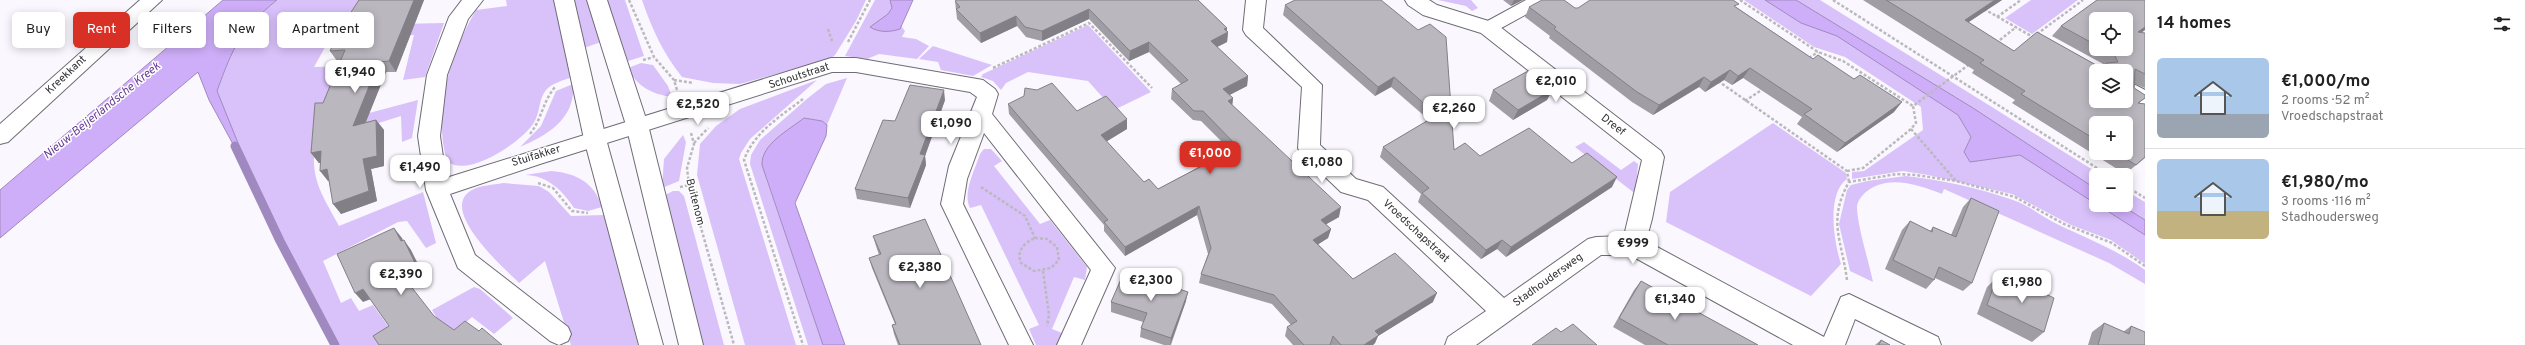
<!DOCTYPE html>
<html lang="en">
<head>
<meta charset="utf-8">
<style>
	:root { --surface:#fff; --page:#f6f6f6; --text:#222; --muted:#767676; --line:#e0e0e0; --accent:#d93025 }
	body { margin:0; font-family:Overpass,sans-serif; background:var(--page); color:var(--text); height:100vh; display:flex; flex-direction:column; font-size:15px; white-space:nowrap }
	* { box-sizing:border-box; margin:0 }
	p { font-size:13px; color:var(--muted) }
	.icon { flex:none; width:22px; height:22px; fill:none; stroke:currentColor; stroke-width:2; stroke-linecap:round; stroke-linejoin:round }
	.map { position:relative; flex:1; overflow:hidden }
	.drawer { display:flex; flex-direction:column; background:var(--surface); width:380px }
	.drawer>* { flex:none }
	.banner { position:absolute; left:12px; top:12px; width:380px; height:36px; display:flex; gap:8px }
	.buttons { position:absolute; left:2089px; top:12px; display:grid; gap:8px }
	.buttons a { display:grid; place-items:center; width:44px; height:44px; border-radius:6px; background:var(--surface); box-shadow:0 2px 10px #0003; font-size:20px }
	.price { position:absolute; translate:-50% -34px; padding:0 9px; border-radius:8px; background:#fff; color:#222; font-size:13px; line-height:26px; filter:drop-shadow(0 1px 2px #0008) }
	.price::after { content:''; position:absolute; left:50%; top:24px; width:12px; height:9px; margin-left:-6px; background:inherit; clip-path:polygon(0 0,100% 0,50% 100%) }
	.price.current { background:var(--accent); color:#fff }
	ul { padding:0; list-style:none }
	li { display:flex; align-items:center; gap:12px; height:100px; padding:0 12px }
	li+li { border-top:1px solid var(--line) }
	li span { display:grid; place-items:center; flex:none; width:112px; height:80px; border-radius:6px; color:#555 }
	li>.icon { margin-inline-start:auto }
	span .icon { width:48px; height:48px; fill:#fffc; stroke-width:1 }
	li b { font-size:17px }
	h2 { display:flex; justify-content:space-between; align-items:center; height:48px; padding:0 12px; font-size:17px }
	.pill { padding:0 14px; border-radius:6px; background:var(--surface); box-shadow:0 2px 10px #0003; font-size:14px; line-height:36px }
	.pill.current { background:var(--accent); color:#fff }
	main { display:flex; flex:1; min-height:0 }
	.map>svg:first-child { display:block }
</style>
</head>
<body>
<main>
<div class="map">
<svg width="2145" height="345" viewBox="0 0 2145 345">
	<rect width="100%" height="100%" fill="#faf8fe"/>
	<path fill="#d9c1fa" d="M278,0H362L354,25L444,23L425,77L403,80L414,35L329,40L314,67L347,66L324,125L418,100L412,138L402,142L401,116L315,143C310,180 322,194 339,226L423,192L436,243L426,248L407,221L398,222L323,261L341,303L351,298L359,311L373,305L395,336L381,345H335L280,241L240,157L238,143L217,91C226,67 234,41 251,22C259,13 269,7 278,0Z
		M506,0H555L570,78C563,80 554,83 548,88C538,97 541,113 533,124C521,142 467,179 447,161C432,111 451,53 476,10L507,6Z
		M573,0H588L601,42L584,48Z
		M607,0H625L644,56L628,61Z
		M642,0H866L856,21L835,55L830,59L740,84L713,83L682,77C663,53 652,29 642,0Z
		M875,0H890L892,7L888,14L871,27L900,29L901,26L905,31L902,37L916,39L929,46L917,59L879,54L867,59L845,56Z
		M1438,0H1471L1478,8L1472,11L1466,6Z
		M1744,0H1765L1801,23L1837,36L1958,115L1971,137L1964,152L1970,162L2020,155L2145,235V264L2111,240L2071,225L2012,194L1928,175L1903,171L1852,179V172L1864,171L1923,130L1921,107L1845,57L1814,47Z
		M1796,0H1820L2101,175H2096V189L1973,108Z
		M2031,0H2078L2032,34L2005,18Z
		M1088,25L1151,92L1114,110L1088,81L1028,72L1006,83L1001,90L993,81L981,77L983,74Z
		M933,46L992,65L973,76L941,70L938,62L919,59Z
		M641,63L653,65L668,86L672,97C652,94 637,87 628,68Z
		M847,78L827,125L822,121L804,118L766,150V178L823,345H808L750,164L751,155L760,140L808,98L826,84Z
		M817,80L750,139L741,153L739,159L796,345H745L697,175L700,144L716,126L740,109Z
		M573,84C576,118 548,135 520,147L541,126L556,91Z
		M1773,123L1846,173L1847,179C1826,194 1834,242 1841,264L1811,296L1666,222L1670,192Z
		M683,135L686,142L679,181L662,188L664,159Z
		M1584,142L1621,170L1634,161L1638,164L1636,190L1633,192L1575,147Z
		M984,149H991L1002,161L994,166L1040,224L1050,220L1087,267L1085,280L1074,277L1052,329L1062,333L1057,345H1036L1029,329L1039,325L981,205L970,208C962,193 975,170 980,154Z
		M551,171C576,173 594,182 602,207L588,211L574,208C563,191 547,175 525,175Z
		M1906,176C1942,180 1979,188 2013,200C2029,205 2043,218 2059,225C2090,240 2117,250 2145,270V284L2109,263L1944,189L1942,194C1918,185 1888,174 1866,192C1862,195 1857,202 1857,207C1857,225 1869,262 1873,282L1850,271L1839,224L1847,190L1851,185L1867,181Z
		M503,183L539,186L549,192L571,216L604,215L638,345H571L545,261L519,283C504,268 437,209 472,190C481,185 493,185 503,183Z
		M673,191H679L684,196L724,345H703L665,195Z
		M2126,191L2145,202V220L2121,205H2126Z
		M474,287L480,289L513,318L494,334L472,317L440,345H406L439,322L432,310Z"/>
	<path fill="#ceaef8" stroke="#a089be" d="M223,0H277C240,30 233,47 217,91L238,143L240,157L209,100L198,72L0,238V190Z
		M890,0H913L900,29C891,32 879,33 870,27L888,14L892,8Z
		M1765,0H1796L1973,108L2096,189V204L2020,155L1970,162L1964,152L1971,137L1958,115L1837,36L1801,23Z
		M804,118L822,121L827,125L826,136L795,203L845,345H823L762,165C761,144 789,130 804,118Z
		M2098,205H2121L2145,220V235Z"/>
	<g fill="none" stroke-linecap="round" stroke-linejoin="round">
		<path stroke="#a089be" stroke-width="9" d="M235,146L280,241L335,345"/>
		<defs>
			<path id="lane" d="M1526,0H1547L1545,4L1494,32H1482L1480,28L1482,24Z"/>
			<path id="street" d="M140,0H162L8,142L0,144V124Z
				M462,0H483L468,19L447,75L440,136L446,178L831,58H856L983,80L995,89L998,94L992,114L1115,268L1081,345H1057L1091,270L984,133L967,179L963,204L1033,345H1009L941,204L949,166L977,97L970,92L856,72H832L540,164L450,194L475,255L568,327L571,334L568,341L559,345L550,341L458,268L426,190L418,136L427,75L449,17Z
				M1246,0H1266L1263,28L1322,85L1320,145L1356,179L1383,187L1504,298L1588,239L1596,237L1624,236L1642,160L1481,33L1423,15L1408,5L1405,0H1429L1437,5L1495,23L1661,151L1664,157L1652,219L1646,241L1824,337L1841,297L1849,294L1938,337L1941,345H1906L1855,319L1845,345H1793L1630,255H1601L1476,345H1445L1448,337L1486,311L1368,200L1341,192L1301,154L1298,148L1302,87L1246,35L1243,30Z
				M2126,80L2145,90V108L2126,98Z"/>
			<path id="secondary" d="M554,0H574L606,139L663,345H639L584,139Z
				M587,0H607L648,125L703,345H679L626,125Z"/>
		</defs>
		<use href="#lane" stroke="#6f6c74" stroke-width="2"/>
		<use href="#street" stroke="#6f6c74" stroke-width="2"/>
		<use href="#secondary" stroke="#6f6c74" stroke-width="2"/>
		<path stroke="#bbb9be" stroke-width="2.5" stroke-dasharray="3 2" stroke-linecap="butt" d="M629,0L654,57L674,80L677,90
			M1740,0L1818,52L1843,61L1913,106
			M1833,0L2108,175
			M1984,9L2033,37
			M1997,17L2021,0
			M828,29L832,41
			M2037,34L2083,0
			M848,42L870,0
			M1996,43L2015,28
			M1809,58L1818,52
			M643,60L654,57
			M993,68L1089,23L1152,88
			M674,80L693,83
			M1718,81L1847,171L1849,182
			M803,99C781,116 754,132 744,160L803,345
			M1745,101L1763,89
			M1911,129L1956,181
			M691,133L694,144L687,168L689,185L734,345
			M530,134C542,119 543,100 556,86
			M694,143L708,128
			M1847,171L1863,168L1911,129L1916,123L1913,106L1971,63
			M538,183L553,188L572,211L588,213
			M2126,186L2145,198
			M680,187L689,185
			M981,187L1025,216L1035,238
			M1035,238L1047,239L1057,247L1059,260L1051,268L1034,271L1021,263C1016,251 1024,243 1035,238Z
			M1043,271L1049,315L1047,326
			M1847,280C1842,240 1827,221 1849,182L1897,174L1916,175L1956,181L2015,197L2064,224L2112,243L2145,266"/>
		<use href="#lane" fill="#fff" fill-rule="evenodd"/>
		<use href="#street" fill="#fff" fill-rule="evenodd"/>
		<use href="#secondary" fill="#fff" fill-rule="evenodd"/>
	</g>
	<path fill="#a09da4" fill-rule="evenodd" d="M359,0H424L396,72H386L366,122L376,120L384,130V166L371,169L377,201L341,214L329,181H328L320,163H319L311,153L323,103L341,61H337L330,51Z
		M1198,0L1227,28V31L1228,32L1227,42L1217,47L1248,76L1247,86L1229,95L1233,98L1232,105L1339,217L1326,224L1331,229L1328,238L1318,244L1353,279L1433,302L1378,336L1375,343L1373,345H1293L1285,336L1287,327L1291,325L1272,304L1199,283L1201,274L1208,254L1197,215L1125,256L1104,231V225L1009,114L1008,104L1077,111L1127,129L1106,141L1144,182L1158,189L1230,150L1201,121L1193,120L1171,99L1172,89L1181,84L1149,52L1129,61L1089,19L1042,41L1026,37L1017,26L981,43L957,19L955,1Z
		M1381,0L1454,150L1480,156L1572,163L1612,187L1506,257L1497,249L1481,259L1418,202L1421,194L1380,157L1383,147L1429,120L1391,87L1375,96L1283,15L1285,5Z
		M1503,0H1523L1511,6Z
		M1863,0H2002L1968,22L2014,51L2037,32L2102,68L2105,65L2052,36L2061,26L2097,0H2145V30L2141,33H2145V88L2135,84L2134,88L2145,95V98L2139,103L2145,104V158L2125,174L2012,103L2015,100L1972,73L1974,70ZM2096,19H2126V49H2096ZM2096,71H2126V101H2096ZM2096,123H2126V153H2096Z
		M1529,7L1575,8L1736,7L1813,59L1894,112L1837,152L1797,124L1802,117L1743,78L1732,85L1724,80L1705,92L1699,87L1653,115L1632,102L1549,38L1550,36L1525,17Z
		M1493,90H1552L1547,100L1513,120L1489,101Z
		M945,100L925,156L926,165L910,208L857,199L855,189L895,121Z
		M1971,198L1972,283L1963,291L1935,278L1934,280L1926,289L1885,269L1902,230L1910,221L1930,231L1933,227L1951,235L1963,207Z
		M873,236L981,345H898L894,334L892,325L895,324L872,268L869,258L879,255L876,246Z
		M1997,277L2024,290L2029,286L2044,332L2032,342L1977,314L1987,287Z
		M1641,281L1758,345H1645L1613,327L1634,290Z
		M1186,301L1171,345H1164L1140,337L1141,328L1143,322L1111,312V302Z
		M2104,323L2123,332L2131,326L2145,345H2088L2092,332Z
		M1881,340L1890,345H1875Z"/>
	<path fill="#828086" d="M414,0H424L396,72L389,61Z
		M1514,0H1523L1511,6Z
		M1995,0H2002L1957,30L1965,20Z
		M1089,9V19L1042,41V31Z
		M1016,16L1017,26L981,43L980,33Z
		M2145,27V30L2128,42L2138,32Z
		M1227,28L1226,33L1228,32L1227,42L1209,51L1211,41L1224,29Z
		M1149,42V52L1129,61L1130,51Z
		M379,62L386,72L360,136L353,126Z
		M1750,68L1743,78L1732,85L1738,76Z
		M1730,70L1724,80L1705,92L1711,82Z
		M1248,76L1247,86L1222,99L1223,89Z
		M1394,77L1391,87L1375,96L1378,87Z
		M1704,77L1699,87L1653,115L1659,105Z
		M944,90L945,100L925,156L926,165L910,208L908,198L920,154Z
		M1552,90L1547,100L1513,120L1518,110Z
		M1233,98L1232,108L1228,101Z
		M1902,102L1894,112L1837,152L1845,143Z
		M1127,119V129L1101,145V135Z
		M376,120L384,130V166L371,169L377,201L341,214L333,204L363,159Z
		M321,151L329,161L319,163L311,153Z
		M327,169L335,179L328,181L320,171Z
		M1617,177L1612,187L1506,257L1511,247Z
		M1199,206L1197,215L1125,256V247Z
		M1341,207L1339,217L1318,229L1321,220Z
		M394,228L402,238L408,251L401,241Z
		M1331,229L1328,238L1311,249L1313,240Z
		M404,240L411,250L422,272L407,280L399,271Z
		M1502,240L1497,249L1481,259L1486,250Z
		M363,289L371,299L363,302L355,293Z
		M1188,292L1186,301L1170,345L1171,338Z
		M1437,293L1433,302L1378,336L1375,343L1373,345H1364L1375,331Z"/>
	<path fill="#bab7bf" stroke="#828086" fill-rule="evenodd" d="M359,0H414L389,61L379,62L353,126L376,120L377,156L363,159L369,191L333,204L327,169L320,171L321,151L311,153L315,103H323L345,50L330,51L340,29Z
		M957,0H1198L1227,28L1224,29L1228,32L1211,41L1248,76L1223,89L1233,98L1228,101L1341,207L1321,220L1331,229L1313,240L1353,279L1395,253L1437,293L1375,331L1379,335L1364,345H1341L1333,336L1330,345H1304L1287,327L1297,321L1274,295L1201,274L1211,248L1199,206L1125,247L1104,222L1108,220L1008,104L1024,96L1025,88L1037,90L1052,83L1077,111L1106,96L1127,119L1101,135L1144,182L1149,179L1158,189L1238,147L1203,111H1194L1172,89L1188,80L1149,42L1130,51L1089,9L1042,31L1025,27L1016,16L980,33L956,9L960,7L955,1Z
		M1295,0H1381L1418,30L1430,24L1446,37L1454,150L1465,143L1480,156L1529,128L1572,163L1587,153L1617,177L1511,247L1502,240L1486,250L1422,193L1429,188L1383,147L1437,115L1394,77L1378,87L1285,5Z
		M1542,0H1564L1575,8H1578L1590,0H1733L1739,4L1734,6L1813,59L1818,55L1854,79L1860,75L1902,102L1845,143L1804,114L1812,109L1750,68L1738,76L1730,70L1711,82L1704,77L1659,105L1637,92L1554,29L1556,27L1529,7Z
		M1886,0H1995L1965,20L2014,51L2037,32L2105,70L2107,63L2118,62L2115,56L2103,49H2126V19H2096V45L2061,26L2097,0H2145V27L2138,32L2145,33V74L2135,69L2134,88L2145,95V98L2138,103L2145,104V157L2136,165L2116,153H2126V123H2096V140L2021,94L2025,91L1980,63L1984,60ZM2096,71H2126V101H2096Z
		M1528,71L1552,90L1518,110L1493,90Z
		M910,85L944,90L920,154L925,155L908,198L855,189L883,120L895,121Z
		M1971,198L1999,211L1972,283L1939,267L1934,280L1893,260L1910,221L1932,232L1933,227L1956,237Z
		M925,219L981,345H900L892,325L896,324L869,258L881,254L873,236Z
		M394,228L401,241L404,240L415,263L399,271L434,316L454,330L465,321L479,331L482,328L502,345H379L373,336L389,326L363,289L355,293L337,254Z
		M1125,270L1188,292L1171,338L1141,328L1147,313L1111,302Z
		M1997,277L2028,292L2029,286L2054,298L2044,332L1987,305Z
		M1641,281L1758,345H1668L1619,318Z
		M2104,323L2129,334L2131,326L2145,332V345H2098Z
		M1573,324L1597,345H1532L1556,328L1561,332Z
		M1881,340L1890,345H1879Z"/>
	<g text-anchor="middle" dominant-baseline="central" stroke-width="3" stroke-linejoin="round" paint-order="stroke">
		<g font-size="11" fill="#343336" stroke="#fff">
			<text transform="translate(66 75) rotate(-43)">Kreekkant</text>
			<text transform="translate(799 76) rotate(-18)">Schoutstraat</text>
			<text transform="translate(1613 125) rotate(38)">Dreef</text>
			<text transform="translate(536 156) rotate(-17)">Stuifakker</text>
			<text transform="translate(695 202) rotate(76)">Buitenom</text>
			<text transform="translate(1416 231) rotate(43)">Vroedschapstraat</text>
			<text transform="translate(1548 280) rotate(-36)">Stadhoudersweg</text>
		</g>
		<g font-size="12" font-style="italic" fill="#683d94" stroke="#fff">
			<text transform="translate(102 111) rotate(-39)">Nieuw-Beijerlandsche Kreek</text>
		</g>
	</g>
</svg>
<div class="buttons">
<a><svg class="icon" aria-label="locate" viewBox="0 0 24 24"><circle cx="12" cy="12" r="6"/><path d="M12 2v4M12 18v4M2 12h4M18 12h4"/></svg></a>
<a><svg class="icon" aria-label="layers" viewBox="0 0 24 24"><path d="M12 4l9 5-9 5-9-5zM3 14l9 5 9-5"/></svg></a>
<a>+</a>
<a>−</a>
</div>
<b class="price" style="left:355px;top:94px">€1,940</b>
<b class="price" style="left:1556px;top:103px">€2,010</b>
<b class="price" style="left:698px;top:126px">€2,520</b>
<b class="price" style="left:1454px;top:130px">€2,260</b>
<b class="price" style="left:951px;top:145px">€1,090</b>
<b class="price current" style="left:1210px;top:175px">€1,000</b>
<b class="price" style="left:1322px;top:184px">€1,080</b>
<b class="price" style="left:420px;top:189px">€1,490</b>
<b class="price" style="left:1633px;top:265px">€999</b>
<b class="price" style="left:920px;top:289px">€2,380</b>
<b class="price" style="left:401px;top:296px">€2,390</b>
<b class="price" style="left:1151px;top:302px">€2,300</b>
<b class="price" style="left:2022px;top:304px">€1,980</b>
<b class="price" style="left:1675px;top:321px">€1,340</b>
<div class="banner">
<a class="pill">Buy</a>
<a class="pill current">Rent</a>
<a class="pill">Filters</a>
<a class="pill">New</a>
<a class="pill">Apartment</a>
</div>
</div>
<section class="drawer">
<h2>14 homes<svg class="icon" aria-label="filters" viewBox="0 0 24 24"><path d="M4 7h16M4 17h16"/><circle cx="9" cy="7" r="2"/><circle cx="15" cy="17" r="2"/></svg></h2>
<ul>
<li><span style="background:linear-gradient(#a9c7e8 70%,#9aa5b1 0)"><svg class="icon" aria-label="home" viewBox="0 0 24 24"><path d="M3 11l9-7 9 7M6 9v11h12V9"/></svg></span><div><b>€1,000/mo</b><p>2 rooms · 52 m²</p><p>Vroedschapstraat</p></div></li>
<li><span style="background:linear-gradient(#a9c7e8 65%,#c2b280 0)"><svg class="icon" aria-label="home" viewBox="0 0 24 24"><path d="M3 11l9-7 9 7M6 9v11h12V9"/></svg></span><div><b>€1,980/mo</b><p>3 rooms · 116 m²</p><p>Stadhoudersweg</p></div></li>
</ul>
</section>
</main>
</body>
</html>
